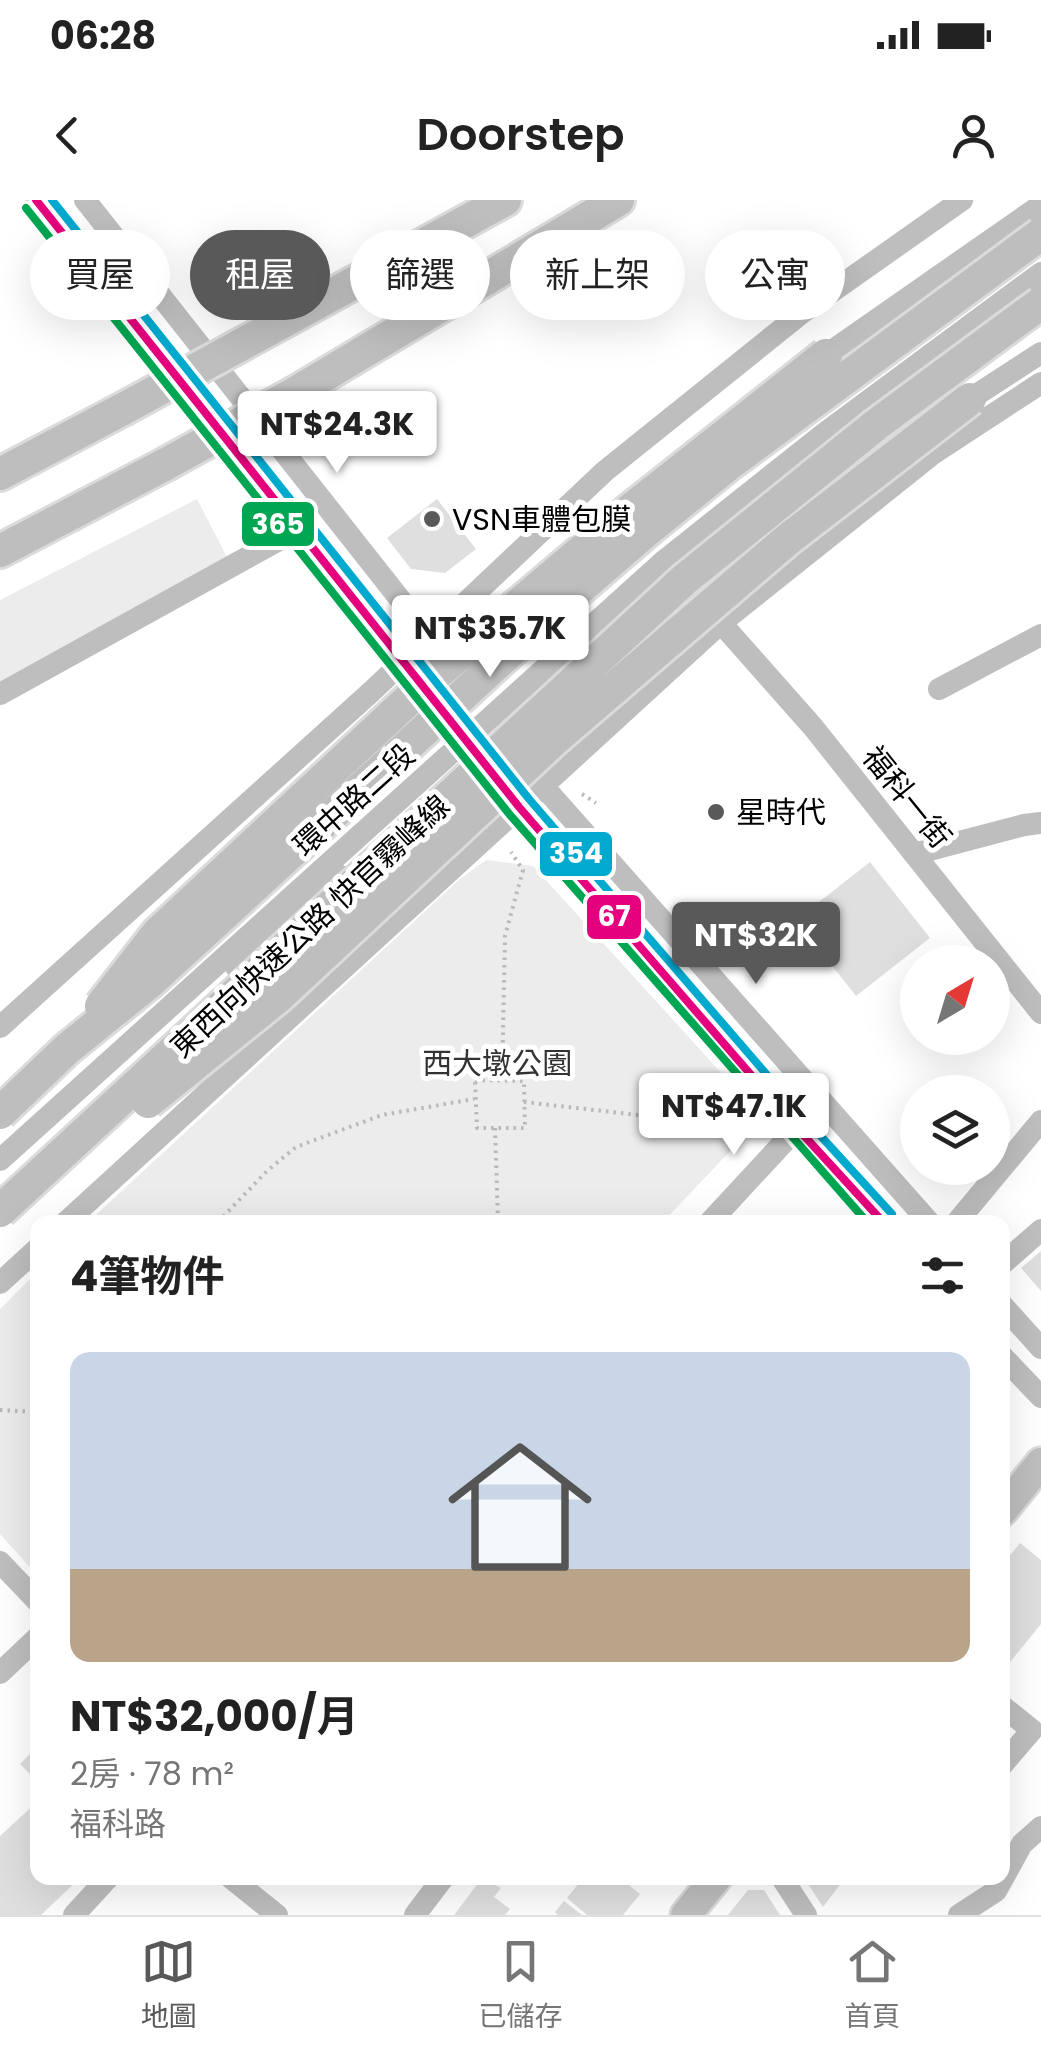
<!DOCTYPE html>
<html lang="zh-TW">
<head>
<meta charset="utf-8">
<style>
	:root { --surface:#fff; --page:#f6f6f6; --text:#222; --muted:#767676; --line:#e0e0e0; --accent:#595959 }
	body { margin:0; font-family:Poppins,"Noto Sans TC",sans-serif; background:var(--page); color:var(--text); height:100vh; display:flex; flex-direction:column; font-size:38px; white-space:nowrap }
	* { box-sizing:border-box; margin:0 }
	p { font-size:32px; color:var(--muted) }
	.icon { flex:none; width:55px; height:55px; fill:none; stroke:currentColor; stroke-width:2; stroke-linecap:round; stroke-linejoin:round }
	.map { position:relative; flex:1; overflow:hidden }
	.drawer { position:absolute; left:30px; top:1015px; width:980px; height:670px; display:flex; flex-direction:column; background:var(--surface); border-radius:20px; box-shadow:0 10px 40px #0002 }
	.drawer>* { flex:none }
	.guide { position:absolute; left:30px; top:30px; width:982px; height:90px; display:flex; gap:20px }
	.needle { width:65px; rotate:38deg }
	.tools { position:absolute; left:900px; top:745px; display:grid; gap:20px }
	.tools a { display:grid; place-items:center; width:110px; height:110px; border-radius:50%; background:var(--surface); box-shadow:0 10px 40px #0002; font-size:50px }
	.price { position:absolute; translate:-50% -85px; padding:0 22px; border-radius:10px; background:#fff; color:#222; font-size:32px; line-height:65px; filter:drop-shadow(0 2px 5px #0008) }
	.price::after { content:''; position:absolute; left:50%; top:60px; width:30px; height:22px; margin-left:-15px; background:inherit; clip-path:polygon(0 0,100% 0,50% 100%) }
	.price.current { background:var(--accent); color:#fff }
	ul { padding:0; list-style:none }
	li { display:grid; align-content:center; gap:20px; height:530px; padding:0 40px }
	li span { display:grid; place-items:center; height:310px; border-radius:20px; color:#555 }
	li>.icon { margin-inline-start:auto }
	span .icon { width:180px; height:180px; fill:#fffc; stroke-width:1 }
	li b { font-size:42px }
	h2 { display:flex; justify-content:space-between; align-items:center; height:120px; padding:0 40px; font-size:42px }
	.tag { padding:0 35px; border-radius:45px; background:var(--surface); box-shadow:0 10px 40px #0002; font-size:35px; line-height:90px }
	.tag.current { background:var(--accent); color:#fff }
	.status { display:flex; justify-content:space-between; align-items:center; height:70px; padding:0 50px; background:var(--surface); direction:ltr }
	.status svg { height:28px; fill:currentColor }
	header { display:flex; justify-content:space-between; align-items:center; height:130px; padding:0 40px; background:var(--surface); font-size:45px; font-weight:600 }
	.tab-bar { display:flex; justify-content:space-around; align-items:center; height:140px; border-top:2px solid var(--line); background:var(--surface); font-size:28px; color:var(--muted) }
	.tab-bar a { display:grid; justify-items:center; gap:5px }
	.tab-bar .current { color:var(--accent) }
	.map>svg:first-child { display:block }
</style>
</head>
<body>
<div class="status"><b>06:28</b><svg viewBox="0 0 49 12"><path d="M0 12V9h3v3zM5 12V6h3v6zM10 12V3h3v9zM15 12V0h3v12zM26 1h20v11H26zM47 4h2v5h-2z"/></svg></div>
<header><svg class="icon" aria-label="back" viewBox="0 0 24 24"><path d="M15 5l-7 7 7 7"/></svg>Doorstep<svg class="icon" aria-label="person" viewBox="0 0 24 24"><circle cx="12" cy="8" r="4"/><path d="M4 21q1-7 8-7t8 7"/></svg></header>
<div class="map">
<svg width="1041" height="1715" viewBox="0 0 1041 1715">
	<rect width="100%" height="100%" fill="#fff"/>
	<path fill="#ececec" d="M197,299L229,361L0,487V400Z
		M486,660L533,666L746,900L752,914V928L663,1022H88L460,679Z
		M37,1072V1375L0,1334V1109Z"/>
	<path fill="#dfdfdf" d="M437,299L476,349L445,373L411,369L387,338Z
		M870,662L930,738L856,796L796,720Z
		M1041,1051V1091L1021,1068Z
		M1020,1343L1041,1360V1424L1002,1472V1365Z
		M38,1546V1582L20,1564Z
		M38,1601V1678H80L41,1715H0V1636Z
		M482,1678L501,1688L494,1697L510,1709L505,1715H454Z
		M583,1678H620L640,1694L623,1715H587L567,1698Z
		M804,1678H845L823,1707Z
		M748,1690H764L780,1715H728Z
		M564,1701L582,1715H558L555,1712Z"/>
	<g fill="none" stroke-linecap="round" stroke-linejoin="round">
		<defs>
			<path id="major" d="M1002,1311L1041,1263
				M686,1715L716,1678"/>
			<path id="highway" d="M237,147L505,0
				M295,193L618,0
				M0,274L123,209
				M0,351L166,264"/>
		</defs>
		<use href="#major" stroke="#dbdbdb" stroke-width="35"/>
		<use href="#highway" stroke="#dbdbdb" stroke-width="38"/>
		<path stroke="#b9b9b9" stroke-width="4" stroke-dasharray="2.5 5" stroke-linecap="butt" d="M582,594L596,603
			M475,880L524,881L525,928H477Z
			M502,880L505,736L523,670L511,652
			M524,902L752,928
			M495,928L498,1022
			M218,1022L267,971L296,947L382,915L474,899
			M0,1210L38,1212"/>
		<path stroke="#bebebe" stroke-width="22" d="M36,0L433,497
			M85,0L459,474
			M826,155L1041,5
			M970,199L1041,153
			M721,423L813,527L1041,813
			M939,489L1041,435
			M0,494L297,330
			M520,555L543,586L929,1022
			M496,577L797,928L883,1022
			M914,654L1024,625L1041,623
			M236,767L340,676
			M0,827L371,492L605,271L803,112L962,0
			M0,960L665,360L826,232L1041,73
			M66,1022L721,423L934,253L1041,183
			M710,1022L797,928
			M957,1022L1041,921
			M1002,1064L1041,1030
			M0,1083L38,1048
			M1002,1105L1041,1148
			M1002,1156L1041,1197
			M0,1362L38,1402
			M0,1473L38,1437
			M1002,1506L1032,1530L1002,1565
			M231,1678L277,1715
			M782,1678L806,1715
			M74,1715L108,1678
			M415,1715L443,1678
			M959,1715L996,1691L1022,1644L1041,1627"/>
		<use href="#major" stroke="#bebebe" stroke-width="30"/>
		<use href="#highway" stroke="#bebebe" stroke-width="32"/>
		<defs>
			<path id="highway-bridge" d="M123,209L237,147
				M166,264L295,193
				M101,806L157,734L434,476L630,310L826,155
				M148,902L278,797L556,538L683,429L787,340L970,199
				M0,913L67,849L150,782L563,403L650,328L728,265L1041,34
				M0,1011L685,379L877,224L1041,103"/>
		</defs>
		<use href="#highway-bridge" stroke="#dbdbdb" stroke-width="38" stroke-linecap="butt"/>
		<use href="#highway-bridge" stroke="#bebebe" stroke-width="32"/>
		<defs>
			<path id="bus-1" d="M36,0L519,607L797,928L883,1022"/>
			<path id="bus-2" d="M26,8L510,615L867,1022"/>
			<path id="bus-3" d="M52,0L529,599L806,920L892,1014"/>
		</defs>
		<use href="#bus-1" stroke="#fff" stroke-width="15"/>
		<use href="#bus-2" stroke="#fff" stroke-width="15"/>
		<use href="#bus-3" stroke="#fff" stroke-width="15"/>
		<use href="#bus-1" stroke="#e5007d" stroke-width="8"/>
		<use href="#bus-2" stroke="#00a651" stroke-width="8"/>
		<use href="#bus-3" stroke="#00a9ce" stroke-width="8"/>
	</g>
	<g fill="#595959" stroke="#fff" stroke-width="4">
		<circle cx="432" cy="319" r="10"/>
		<circle cx="716" cy="612" r="10"/>
	</g>
	<g text-anchor="middle" dominant-baseline="central" stroke-width="10" stroke-linejoin="round" paint-order="stroke">
		<g font-size="30" fill="#000" stroke="#fff" text-anchor="start">
			<text x="452" y="319">VSN車體包膜</text>
			<text x="736" y="612">星時代</text>
		</g>
		<g font-size="30" fill="#000" stroke="#fff">
			<text transform="translate(907 597) rotate(51)">福科一街</text>
			<text transform="translate(354 600) rotate(-42)">環中路二段</text>
			<text transform="translate(310 726) rotate(-43)">東西向快速公路 快官霧峰線</text>
		</g>
		<g font-size="30" fill="#333" stroke="#fff">
			<text x="497" y="863">西大墩公園</text>
		</g>
	</g>
	<g stroke="#fff" stroke-width="4">
		<rect x="240" y="300" width="76" height="48" rx="10" fill="#00a651"/>
		<rect x="538" y="630" width="76" height="48" rx="10" fill="#00a9ce"/>
		<rect x="585" y="693" width="58" height="48" rx="10" fill="#e5007d"/>
	</g>
	<g font-size="28" text-anchor="middle" font-weight="bold" fill="#fff">
		<text x="278" y="334">365</text>
		<text x="576" y="663">354</text>
		<text x="614" y="726">67</text>
	</g>
</svg>
<div class="tools">
<a><svg class="needle" viewBox="-14 -14 28 28"><path d="M0-13l5 13h-10z" fill="#e53935"/><path d="M0 13l5-13h-10z" fill="#767676"/></svg></a>
<a><svg class="icon" aria-label="layers" viewBox="0 0 24 24"><path d="M12 4l9 5-9 5-9-5zM3 14l9 5 9-5"/></svg></a>
</div>
<b class="price" style="left:337px;top:276px">NT$24.3K</b>
<b class="price" style="left:490px;top:480px">NT$35.7K</b>
<b class="price current" style="left:756px;top:787px">NT$32K</b>
<b class="price" style="left:734px;top:958px">NT$47.1K</b>
<div class="guide">
<a class="tag">買屋</a>
<a class="tag current">租屋</a>
<a class="tag">篩選</a>
<a class="tag">新上架</a>
<a class="tag">公寓</a>
</div>
<section class="drawer">
<h2>4筆物件<svg class="icon" aria-label="filters" viewBox="0 0 24 24"><path d="M4 7h16M4 17h16"/><circle cx="9" cy="7" r="2"/><circle cx="15" cy="17" r="2"/></svg></h2>
<ul>
<li><span style="background:linear-gradient(#c9d6e8 70%,#b9a48a 0)"><svg class="icon" aria-label="home" viewBox="0 0 24 24"><path d="M3 11l9-7 9 7M6 9v11h12V9"/></svg></span><div><b>NT$32,000/月</b><p>2房 · 78 m²</p><p>福科路</p></div></li>
</ul>
</section>
</div>
<nav class="tab-bar">
<a class="current"><svg class="icon" aria-label="map" viewBox="0 0 24 24"><path d="M3 6l6-2 6 2 6-2v14l-6 2-6-2-6 2zM9 4v14M15 6v14"/></svg>地圖</a>
<a><svg class="icon" aria-label="saved" viewBox="0 0 24 24"><path d="M7 4h10v16l-5-4-5 4z"/></svg>已儲存</a>
<a><svg class="icon" aria-label="home" viewBox="0 0 24 24"><path d="M3 11l9-7 9 7M6 9v11h12V9"/></svg>首頁</a>
</nav>
</body>
</html>
